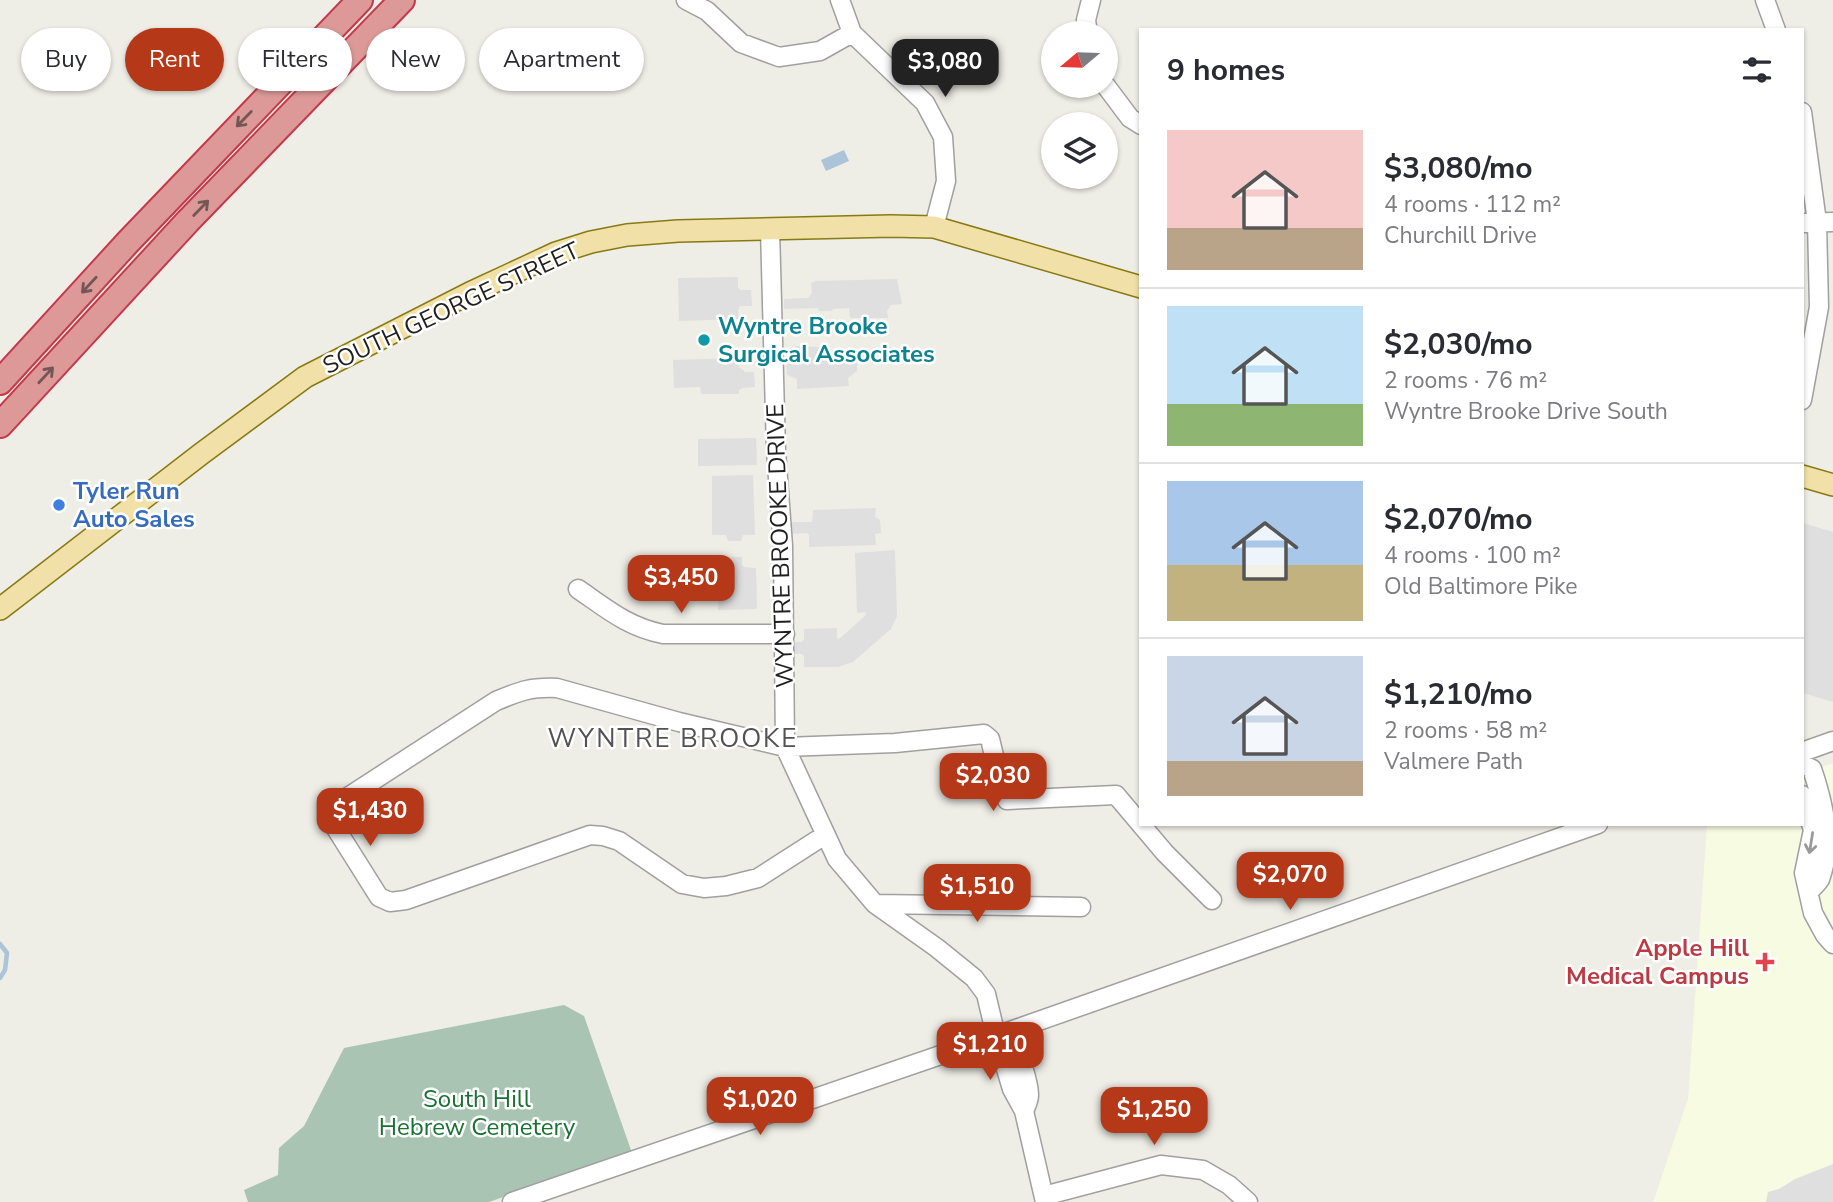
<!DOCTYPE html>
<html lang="en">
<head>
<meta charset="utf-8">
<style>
	:root { --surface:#fff; --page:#f2f2f3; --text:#2b2b33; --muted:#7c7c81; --line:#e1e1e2; --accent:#b53918 }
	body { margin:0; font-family:"Nunito Sans",sans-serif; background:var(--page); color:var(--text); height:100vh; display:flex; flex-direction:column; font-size:26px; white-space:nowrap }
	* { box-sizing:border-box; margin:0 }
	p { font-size:23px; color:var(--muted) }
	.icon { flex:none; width:38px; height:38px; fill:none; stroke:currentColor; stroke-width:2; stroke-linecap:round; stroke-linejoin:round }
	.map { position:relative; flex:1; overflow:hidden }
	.details { position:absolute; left:1139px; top:28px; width:665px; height:798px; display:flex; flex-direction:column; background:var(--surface); border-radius:0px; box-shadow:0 2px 5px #0004 }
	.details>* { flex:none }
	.top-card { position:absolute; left:21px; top:28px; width:665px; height:63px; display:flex; gap:14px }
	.needle { width:46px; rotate:251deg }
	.fabs { position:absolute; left:1041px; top:21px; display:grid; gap:14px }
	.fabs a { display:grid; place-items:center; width:77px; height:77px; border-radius:50%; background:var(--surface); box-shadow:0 2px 5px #0004; font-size:35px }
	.price { position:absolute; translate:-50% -60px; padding:0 16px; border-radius:14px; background:var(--accent); color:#fff; font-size:23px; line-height:46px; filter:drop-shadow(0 2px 4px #0008) }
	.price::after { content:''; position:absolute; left:50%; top:42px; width:21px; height:16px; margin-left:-10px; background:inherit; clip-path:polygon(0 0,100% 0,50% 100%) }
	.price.selected { background:#222; color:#fff }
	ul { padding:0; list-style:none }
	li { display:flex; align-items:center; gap:21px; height:175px; padding:0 28px }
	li+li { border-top:2px solid var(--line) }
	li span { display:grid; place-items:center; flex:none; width:196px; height:140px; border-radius:0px; color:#555 }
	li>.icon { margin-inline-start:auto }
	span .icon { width:84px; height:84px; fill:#fffc; stroke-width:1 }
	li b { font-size:30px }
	h2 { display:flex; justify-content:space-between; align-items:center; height:84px; padding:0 28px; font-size:30px }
	.pill { padding:0 24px; border-radius:32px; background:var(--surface); box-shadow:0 2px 5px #0004; font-size:24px; line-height:63px }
	.pill.selected { background:var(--accent); color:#fff }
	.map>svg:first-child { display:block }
</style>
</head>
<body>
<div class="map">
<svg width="1833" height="1202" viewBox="0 0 1833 1202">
	<rect width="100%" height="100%" fill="#eeede6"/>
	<path fill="#f6fbe2" d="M1833,763V1202H1653L1688,1099L1707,824H1802L1803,773Z"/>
	<path fill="#aac4b3" d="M564,1005L584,1016L632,1153L489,1202H248L244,1190L278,1175L279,1148L304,1126L344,1048Z"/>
	<path fill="#dfdfdf" d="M738,277V287L740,290H751L752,306H740L738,310L739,319L679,321L678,278Z
		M897,279L902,304L891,305L887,311L888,318H850L849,308L833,309L832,311H819L818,308L784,309V299L808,298L812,293L811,283L816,281Z
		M795,346L819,347L820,358L857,360V371L848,378L849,386L797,389V379L787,375L786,360L792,358Z
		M739,358V367L745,372H754L755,387L743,388L739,390V394H701L700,387L674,388L673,360Z
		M756,438L757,465L698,466V439Z
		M753,475L755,535H743L741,541H728L726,535H712V476Z
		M876,508L875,517L880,520L881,533L875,534L876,545L809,547V535L807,533L791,534V522H812L813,510Z
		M1803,523L1833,532V702L1803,693Z
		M895,550L897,616L891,629L853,662L838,667H804V656L802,654H794V642H801L804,640V629L837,628V638L839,639L866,615L865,612L857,613L855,553Z
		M731,557H742V565L744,567L756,568L757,608L755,609L718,610V567H728L731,565Z
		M1833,1164V1202H1766L1768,1192L1779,1189L1795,1179Z"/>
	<path fill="#acc4d7" d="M844,150L849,161L826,171L821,160Z"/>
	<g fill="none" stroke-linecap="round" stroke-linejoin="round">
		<path stroke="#acc4d7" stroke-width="4.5" d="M0,944L7,953L5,970L0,978"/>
		<defs>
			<path id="minor" d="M686,0L707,11L741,43L779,57L820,51L852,33
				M840,0L852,33L925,103L943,137L946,181L934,227
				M1765,0L1776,30
				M1088,33L1086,20L1091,0
				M1106,86L1130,118L1141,125
				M1802,112L1817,222L1819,307L1802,400
				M1802,223L1833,222
				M770,229L776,451L783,546L785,747L837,859L875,904L937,948L974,978L986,994L996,1036L1012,1089L1024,1111L1045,1202
				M578,589C607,609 628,627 663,634H785
				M1802,752L1833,741
				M1802,764L1812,769C1824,804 1833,844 1820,879C1817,884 1812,888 1809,892
				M1802,795L1813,830L1804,873L1813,913L1825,935L1833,944
				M825,835L758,878L726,886L704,888L682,884L619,841L603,836L590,835L406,900L390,902L379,897L335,827L337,804L496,701C520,691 530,687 557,688L679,722L785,747L895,743L984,734L990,739L1003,793L1007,800L1116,795L1165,853L1212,900
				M875,904L1081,907
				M1010,1031C1016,1047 1029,1079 1029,1095C1029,1101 1026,1106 1024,1111
				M1044,1196L1161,1165L1203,1170L1229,1185L1248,1202
				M512,1202L996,1036L1598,824"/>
			<path id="major" d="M1802,476L1833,485
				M0,609L201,454L305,377L470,293L556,253L591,242L627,235L678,231L891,226L934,227L1141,287"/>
			<path id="highway" d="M0,382L128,242L360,0
				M0,425L188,221L402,0"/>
		</defs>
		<use href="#minor" stroke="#a0a0a0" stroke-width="21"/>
		<use href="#major" stroke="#877a12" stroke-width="24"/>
		<use href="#highway" stroke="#c6394b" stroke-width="28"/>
		<use href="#minor" stroke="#fff" stroke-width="18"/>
		<use href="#major" stroke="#f1e1a8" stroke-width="21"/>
		<use href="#highway" stroke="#dc9997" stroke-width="24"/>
	</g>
	<defs><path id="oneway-shaft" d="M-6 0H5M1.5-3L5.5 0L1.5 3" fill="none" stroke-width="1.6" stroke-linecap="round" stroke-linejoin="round" transform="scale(1.75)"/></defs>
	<g stroke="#745655">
		<use href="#oneway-shaft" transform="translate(244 119) rotate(134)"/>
		<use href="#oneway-shaft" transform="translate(201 208) rotate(-46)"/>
		<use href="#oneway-shaft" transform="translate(89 285) rotate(133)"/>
		<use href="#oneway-shaft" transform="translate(46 375) rotate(-47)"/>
	</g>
	<use stroke="#9a9a9a" href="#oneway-shaft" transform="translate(1811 843) rotate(99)"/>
	<circle fill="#0f9aa8" stroke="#fff" stroke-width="2.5" cx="704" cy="340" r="7"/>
	<circle fill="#3f7fe0" stroke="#fff" stroke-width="2.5" cx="59" cy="505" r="7"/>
	<path fill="#e0444e" stroke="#fff" stroke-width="2.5" d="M1761.5 951.5h7v7h7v7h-7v7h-7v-7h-7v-7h7z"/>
	<g text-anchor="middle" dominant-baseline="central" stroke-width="5" stroke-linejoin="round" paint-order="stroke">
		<g font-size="24" fill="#1f1f1f" stroke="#fff">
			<text transform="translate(451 308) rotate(-25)">SOUTH GEORGE STREET</text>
			<text transform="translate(780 546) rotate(-92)">WYNTRE BROOKE DRIVE</text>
		</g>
		<g font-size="24" font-weight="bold" fill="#0d838f" stroke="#fff" text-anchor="start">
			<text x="718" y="326">Wyntre Brooke<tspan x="718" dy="28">Surgical Associates</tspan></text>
		</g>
		<g font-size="24" font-weight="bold" fill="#366cbe" stroke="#fff" text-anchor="start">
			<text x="73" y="491">Tyler Run<tspan x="73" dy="28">Auto Sales</tspan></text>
		</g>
		<g font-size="24" font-weight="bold" fill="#be3a42" stroke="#fff" text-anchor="end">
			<text x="1749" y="948">Apple Hill<tspan x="1749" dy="28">Medical Campus</tspan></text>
		</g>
		<g font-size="24" fill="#197133" stroke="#fff">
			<text x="477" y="1099">South Hill<tspan x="477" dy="28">Hebrew Cemetery</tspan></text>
		</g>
		<g font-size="26" letter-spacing="2" fill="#525252" stroke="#fff">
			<text x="673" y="738">WYNTRE BROOKE</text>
		</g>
	</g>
</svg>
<div class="fabs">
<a><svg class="needle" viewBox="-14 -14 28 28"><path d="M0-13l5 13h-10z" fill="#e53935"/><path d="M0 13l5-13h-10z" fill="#7c7c81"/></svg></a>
<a><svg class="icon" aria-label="layers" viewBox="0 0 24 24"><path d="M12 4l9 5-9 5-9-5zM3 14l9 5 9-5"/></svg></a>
</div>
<b class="price selected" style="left:945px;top:99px">$3,080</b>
<b class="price" style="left:681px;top:615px">$3,450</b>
<b class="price" style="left:993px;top:813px">$2,030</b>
<b class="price" style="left:370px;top:848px">$1,430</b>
<b class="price" style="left:1290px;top:912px">$2,070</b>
<b class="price" style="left:977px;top:924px">$1,510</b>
<b class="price" style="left:990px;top:1082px">$1,210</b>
<b class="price" style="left:760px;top:1137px">$1,020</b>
<b class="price" style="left:1154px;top:1147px">$1,250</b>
<div class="top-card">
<a class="pill">Buy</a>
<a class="pill selected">Rent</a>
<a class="pill">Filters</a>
<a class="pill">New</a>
<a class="pill">Apartment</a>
</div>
<section class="details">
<h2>9 homes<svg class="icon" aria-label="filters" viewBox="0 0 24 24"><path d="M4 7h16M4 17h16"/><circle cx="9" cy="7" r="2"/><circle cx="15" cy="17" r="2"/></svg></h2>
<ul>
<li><span style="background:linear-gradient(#f6c9c9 70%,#b9a48a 0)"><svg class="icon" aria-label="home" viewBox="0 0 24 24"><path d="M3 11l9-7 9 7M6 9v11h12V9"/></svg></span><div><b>$3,080/mo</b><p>4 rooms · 112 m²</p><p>Churchill Drive</p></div></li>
<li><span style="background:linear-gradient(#bfe0f5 70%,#8fb573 0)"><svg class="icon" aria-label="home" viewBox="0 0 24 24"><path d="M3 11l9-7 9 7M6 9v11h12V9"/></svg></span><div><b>$2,030/mo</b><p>2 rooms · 76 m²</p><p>Wyntre Brooke Drive South</p></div></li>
<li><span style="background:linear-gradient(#a9c7e8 60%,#c2b280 0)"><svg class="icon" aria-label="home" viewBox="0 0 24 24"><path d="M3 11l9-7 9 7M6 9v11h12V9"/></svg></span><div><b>$2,070/mo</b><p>4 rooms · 100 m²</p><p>Old Baltimore Pike</p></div></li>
<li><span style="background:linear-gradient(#c9d6e8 75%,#b9a48a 0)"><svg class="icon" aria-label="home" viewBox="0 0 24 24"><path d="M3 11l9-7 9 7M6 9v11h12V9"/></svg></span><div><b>$1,210/mo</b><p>2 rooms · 58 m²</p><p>Valmere Path</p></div></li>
</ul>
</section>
</div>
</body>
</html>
